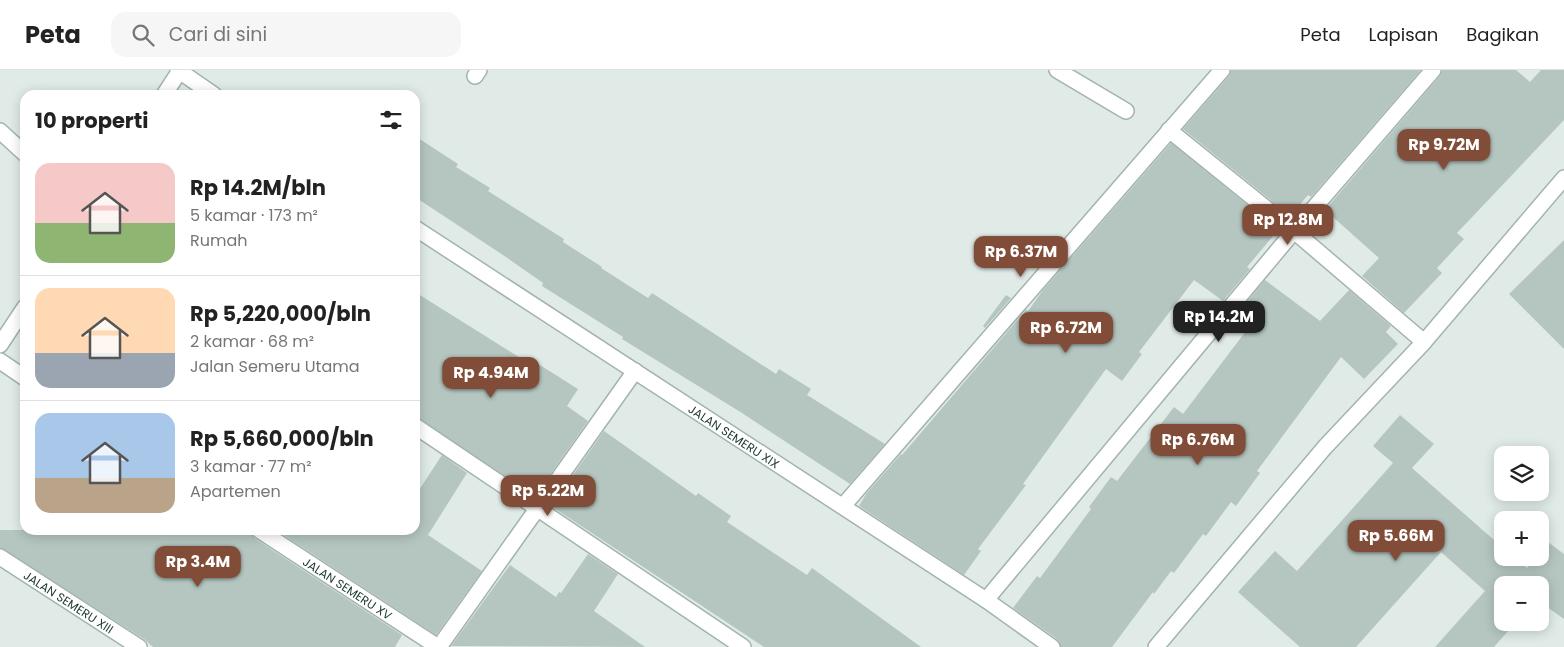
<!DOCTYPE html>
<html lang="id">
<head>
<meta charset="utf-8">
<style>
	:root { --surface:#fff; --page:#f6f6f6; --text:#222; --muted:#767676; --line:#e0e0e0; --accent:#814d38 }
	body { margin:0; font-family:Poppins,sans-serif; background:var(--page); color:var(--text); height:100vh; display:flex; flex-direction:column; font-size:19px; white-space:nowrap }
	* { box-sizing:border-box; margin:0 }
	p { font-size:16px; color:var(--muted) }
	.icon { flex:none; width:28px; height:28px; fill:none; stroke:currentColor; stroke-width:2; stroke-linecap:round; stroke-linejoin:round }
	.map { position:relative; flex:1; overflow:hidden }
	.drawer { position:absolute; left:20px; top:20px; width:400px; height:445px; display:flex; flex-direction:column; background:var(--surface); border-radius:15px; box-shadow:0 2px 12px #0003 }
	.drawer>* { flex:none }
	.buttons { position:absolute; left:1494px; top:376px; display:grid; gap:10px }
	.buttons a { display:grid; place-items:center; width:55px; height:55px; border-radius:10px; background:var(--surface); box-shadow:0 2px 12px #0003; font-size:25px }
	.price { position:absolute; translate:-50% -42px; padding:0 11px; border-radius:10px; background:var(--accent); color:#fff; font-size:16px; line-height:32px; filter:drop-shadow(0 1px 2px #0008) }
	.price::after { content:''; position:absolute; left:50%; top:30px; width:15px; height:11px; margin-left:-8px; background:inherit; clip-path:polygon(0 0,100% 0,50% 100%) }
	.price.on { background:#222; color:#fff }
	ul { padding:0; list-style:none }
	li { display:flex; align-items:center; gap:15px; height:125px; padding:0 15px }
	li+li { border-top:1px solid var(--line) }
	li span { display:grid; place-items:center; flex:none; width:140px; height:100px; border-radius:15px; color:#555 }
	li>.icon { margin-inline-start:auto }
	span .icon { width:60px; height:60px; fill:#fffc; stroke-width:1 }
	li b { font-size:21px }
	h2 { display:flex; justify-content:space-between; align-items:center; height:60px; padding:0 15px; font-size:21px }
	header { display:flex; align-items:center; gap:30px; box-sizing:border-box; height:70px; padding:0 25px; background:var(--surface); border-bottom:1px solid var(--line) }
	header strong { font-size:24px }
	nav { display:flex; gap:28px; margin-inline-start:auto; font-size:18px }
	.search { width:350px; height:45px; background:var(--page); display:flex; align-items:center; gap:12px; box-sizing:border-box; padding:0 18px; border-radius:15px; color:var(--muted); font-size:19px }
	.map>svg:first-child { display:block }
</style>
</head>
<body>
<header>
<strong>Peta</strong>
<div class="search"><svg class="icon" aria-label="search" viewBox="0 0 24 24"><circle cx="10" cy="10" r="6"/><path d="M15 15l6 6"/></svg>Cari di sini</div>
<nav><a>Peta</a><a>Lapisan</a><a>Bagikan</a></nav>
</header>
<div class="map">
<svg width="1564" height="577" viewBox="0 0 1564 577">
	<rect width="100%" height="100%" fill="#e0ebe7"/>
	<path fill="#b5c6c0" d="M1231,0H1421L1311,127L1308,125L1290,146L1183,59L1229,6Z
		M1442,0H1516L1530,12L1541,0H1564V50L1457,163L1464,169L1437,198L1442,203L1404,243L1362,206L1379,188L1325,140L1440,6Z
		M415,66L458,94L456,97L490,118L488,121L564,169L563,172L602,197L601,198L648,228L652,223L776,304L779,299L811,319L807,325L885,374L850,414L742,343L622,269L623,267L542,216L543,213L506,187L415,127Z
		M1171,73L1278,160L1247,197L1250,199L1223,231L1194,210L1139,282L1142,284L1122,311L1106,299L1023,414L1026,415L978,479L981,481L964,505L859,436L866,424L901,384L902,385L1026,240L1028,241L1043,220Z
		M1564,170V279L1509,224Z
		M1265,210L1320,251L1349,220L1391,256L1386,262L1398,274L1364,309L1341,287L1257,401L1260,403L1236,436L1231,432L1206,466L1203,464L1174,503L1171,501L1154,524L1153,522L1112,577H1061L1057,569L1013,538L1037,506L1040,508L1091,439L1089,437L1111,407L1117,411L1174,337L1183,344L1252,253L1238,243Z
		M415,222L530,294L532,290L578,319L567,336L588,351L535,426L415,347Z
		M1006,225L1011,228L985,258L983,256Z
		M1400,345L1434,374L1412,398L1502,477V488H1515L1527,498L1535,488H1540V482L1548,472L1564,484V549L1540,532V515H1502V552H1516L1494,577H1435L1485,521L1441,482L1356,577H1300L1238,522L1275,481L1297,501L1393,393L1373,376Z
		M604,361L696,426L698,423L731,446L727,452L807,505L812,498L921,577H764L551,436Z
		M442,385L467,403L428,465L482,501L436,565L276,460H415V426Z
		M0,460H250L254,468L402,565L395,577H153L144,569L0,478Z
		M588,484L618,504L594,541L645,577L451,576L510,495L556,527L559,522L561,523Z"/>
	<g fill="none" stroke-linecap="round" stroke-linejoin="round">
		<defs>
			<g id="minor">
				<path d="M178,0L214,25"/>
				<path d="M1057,0L1126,41"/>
				<path d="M475,6L479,0"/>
				<path d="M164,25L179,2"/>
				<path d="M1169,60L1294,161L1424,272"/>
				<path d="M0,61L25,84"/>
				<path id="s1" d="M415,158L986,530L1052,577"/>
				<path d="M0,275L25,237"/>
				<path d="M0,291L25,308"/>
				<path d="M415,356L743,577"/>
				<path d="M843,436L1222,0"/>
				<path id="s2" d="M259,460L438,577"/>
				<path id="s3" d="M0,487L139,577"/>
				<path d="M986,530L1294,161L1433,0"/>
				<path d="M439,577L635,301"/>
				<path d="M1156,577L1325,377L1424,272L1564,108"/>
			</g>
		</defs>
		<use href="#minor" stroke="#a3b3ae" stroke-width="18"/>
		<use href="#minor" stroke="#fff" stroke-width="15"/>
	</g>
	<g text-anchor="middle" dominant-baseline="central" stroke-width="4.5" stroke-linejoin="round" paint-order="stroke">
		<g font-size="12" fill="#203c36" stroke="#f0f8f4">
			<text stroke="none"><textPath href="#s1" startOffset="381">JALAN SEMERU XIX</textPath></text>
			<text stroke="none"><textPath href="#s2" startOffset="106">JALAN SEMERU XV</textPath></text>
			<text stroke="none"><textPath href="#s3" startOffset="82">JALAN SEMERU XIII</textPath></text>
		</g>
	</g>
</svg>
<div class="buttons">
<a><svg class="icon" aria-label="layers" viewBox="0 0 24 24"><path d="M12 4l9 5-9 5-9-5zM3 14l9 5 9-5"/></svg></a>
<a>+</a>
<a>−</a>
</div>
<b class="price" style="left:1444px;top:101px">Rp 9.72M</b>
<b class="price" style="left:1288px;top:176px">Rp 12.8M</b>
<b class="price" style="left:1021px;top:208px">Rp 6.37M</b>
<b class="price on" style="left:1219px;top:273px">Rp 14.2M</b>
<b class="price" style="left:1066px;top:284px">Rp 6.72M</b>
<b class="price" style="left:491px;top:329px">Rp 4.94M</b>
<b class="price" style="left:1198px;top:396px">Rp 6.76M</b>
<b class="price" style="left:548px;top:447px">Rp 5.22M</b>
<b class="price" style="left:1396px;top:492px">Rp 5.66M</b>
<b class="price" style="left:198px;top:518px">Rp 3.4M</b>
<section class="drawer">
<h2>10 properti<svg class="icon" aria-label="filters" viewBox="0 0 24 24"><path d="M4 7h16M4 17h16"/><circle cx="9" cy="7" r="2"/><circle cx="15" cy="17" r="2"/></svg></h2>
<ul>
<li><span style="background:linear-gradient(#f6c9c9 60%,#8fb573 0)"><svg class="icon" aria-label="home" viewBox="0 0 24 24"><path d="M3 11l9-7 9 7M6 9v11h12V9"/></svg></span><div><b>Rp 14.2M/bln</b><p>5 kamar · 173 m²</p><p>Rumah</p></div></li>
<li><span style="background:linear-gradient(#ffd9b3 65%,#9aa5b1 0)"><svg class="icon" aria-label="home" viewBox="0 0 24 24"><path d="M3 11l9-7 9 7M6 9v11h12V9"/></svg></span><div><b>Rp 5,220,000/bln</b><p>2 kamar · 68 m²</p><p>Jalan Semeru Utama</p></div></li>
<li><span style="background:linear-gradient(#a9c7e8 65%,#b9a48a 0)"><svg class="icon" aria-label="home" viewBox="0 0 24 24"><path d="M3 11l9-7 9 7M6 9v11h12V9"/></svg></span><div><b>Rp 5,660,000/bln</b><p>3 kamar · 77 m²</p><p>Apartemen</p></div></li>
</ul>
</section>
</div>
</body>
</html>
